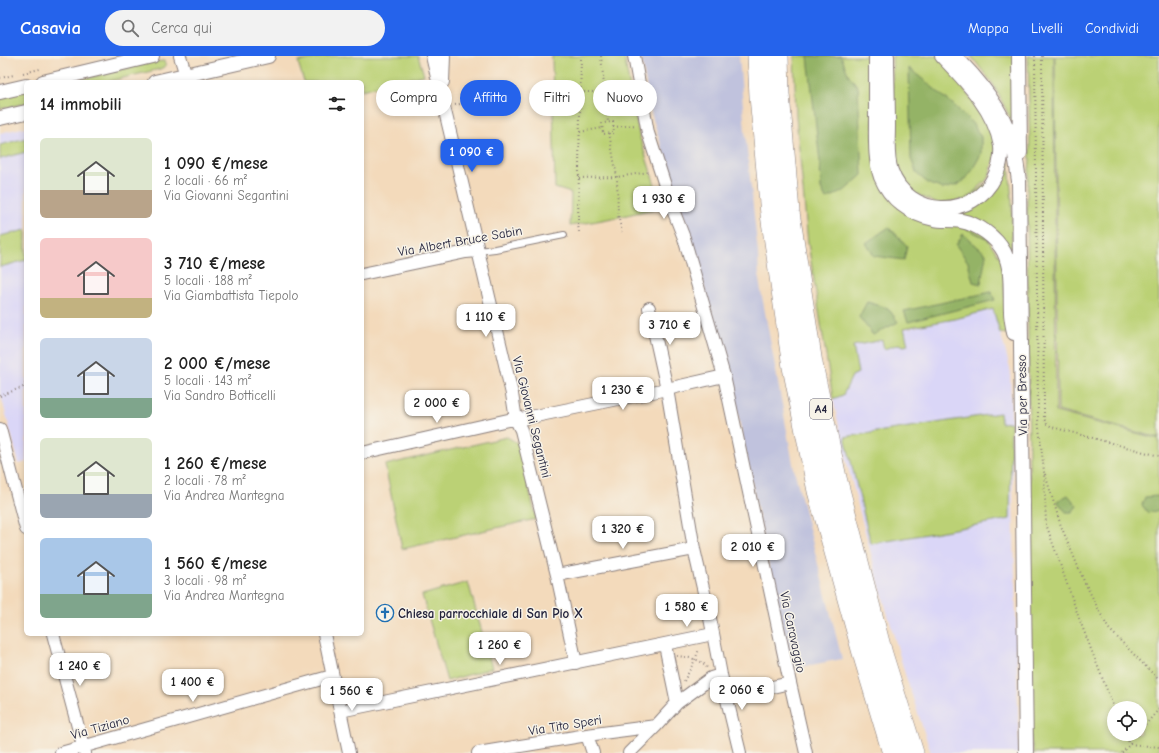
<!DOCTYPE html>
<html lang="it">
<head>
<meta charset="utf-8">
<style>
	:root { --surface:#fff; --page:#f2f2f2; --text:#222; --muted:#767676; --accent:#2563eb }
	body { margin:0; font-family:"Comic Neue",sans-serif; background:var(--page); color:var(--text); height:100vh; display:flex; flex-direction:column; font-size:15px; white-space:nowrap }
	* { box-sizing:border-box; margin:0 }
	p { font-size:13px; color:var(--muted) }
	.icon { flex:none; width:22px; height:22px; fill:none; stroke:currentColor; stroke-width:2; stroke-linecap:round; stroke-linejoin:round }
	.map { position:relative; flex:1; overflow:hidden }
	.details { position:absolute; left:24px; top:24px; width:340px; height:556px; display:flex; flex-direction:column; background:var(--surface); border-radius:6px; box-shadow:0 2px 6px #0003 }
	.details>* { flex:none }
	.guide { position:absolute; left:376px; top:24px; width:380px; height:36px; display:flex; gap:8px }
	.fabs { position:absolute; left:1107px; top:645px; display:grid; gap:8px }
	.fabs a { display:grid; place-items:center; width:40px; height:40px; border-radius:50%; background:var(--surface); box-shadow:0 2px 6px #0003; font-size:20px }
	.price { position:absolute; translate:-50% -34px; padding:0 9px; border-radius:8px; background:#fff; color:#222; font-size:13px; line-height:26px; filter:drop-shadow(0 1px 2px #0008) }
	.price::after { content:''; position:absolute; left:50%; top:24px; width:12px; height:9px; margin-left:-6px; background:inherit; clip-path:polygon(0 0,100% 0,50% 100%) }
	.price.current { background:var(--accent); color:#fff }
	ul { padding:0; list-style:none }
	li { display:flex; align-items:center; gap:12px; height:100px; padding:0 16px }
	li span { display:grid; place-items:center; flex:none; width:112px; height:80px; border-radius:6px; color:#555 }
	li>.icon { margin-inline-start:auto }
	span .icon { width:48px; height:48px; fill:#fffc; stroke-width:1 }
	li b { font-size:17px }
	h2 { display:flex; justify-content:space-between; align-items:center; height:48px; padding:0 16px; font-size:17px }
	.chip { padding:0 14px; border-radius:18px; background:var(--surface); box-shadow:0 2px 6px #0003; font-size:14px; line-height:36px }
	.chip.current { background:var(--accent); color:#fff }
	header { display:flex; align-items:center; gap:24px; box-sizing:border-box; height:56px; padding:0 20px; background:var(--accent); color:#fff }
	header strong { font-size:19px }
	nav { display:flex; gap:22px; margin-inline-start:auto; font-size:14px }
	.search { width:280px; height:36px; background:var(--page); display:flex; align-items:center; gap:10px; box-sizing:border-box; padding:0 14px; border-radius:22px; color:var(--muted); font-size:15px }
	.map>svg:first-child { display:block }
</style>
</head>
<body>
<header>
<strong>Casavia</strong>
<div class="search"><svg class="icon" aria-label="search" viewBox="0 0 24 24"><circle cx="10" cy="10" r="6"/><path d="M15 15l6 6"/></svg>Cerca qui</div>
<nav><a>Mappa</a><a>Livelli</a><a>Condividi</a></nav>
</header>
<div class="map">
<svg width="1159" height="697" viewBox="0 0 1159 697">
	<rect width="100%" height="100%" fill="#f7f3e8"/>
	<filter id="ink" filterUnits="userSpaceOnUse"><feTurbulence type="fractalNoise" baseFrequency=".025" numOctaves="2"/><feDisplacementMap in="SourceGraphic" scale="8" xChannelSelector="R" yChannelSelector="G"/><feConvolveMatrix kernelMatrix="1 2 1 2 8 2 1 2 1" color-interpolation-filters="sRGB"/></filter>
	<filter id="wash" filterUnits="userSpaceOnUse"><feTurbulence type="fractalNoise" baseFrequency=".012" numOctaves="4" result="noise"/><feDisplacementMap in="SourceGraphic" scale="16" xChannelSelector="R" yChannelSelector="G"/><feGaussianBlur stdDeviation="0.9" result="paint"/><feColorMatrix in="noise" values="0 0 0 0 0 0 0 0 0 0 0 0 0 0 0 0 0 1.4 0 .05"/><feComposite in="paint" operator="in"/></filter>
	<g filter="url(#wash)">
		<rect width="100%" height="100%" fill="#f3dabb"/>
		<path fill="#dad6f7" d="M26,71V406L19,408L0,336V77Z
			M994,253L1010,312L1019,697H931L905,618L877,521L847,407L833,343L843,339L852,320L853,290L882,284L899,288H908L903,273L955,263Z"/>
		<path fill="#c0c2dd" d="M641,0H739L745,75L758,197L759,224L794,413L842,603L790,613L732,329L686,167L651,57Z"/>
		<path fill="#bbd175" stroke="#6e7a58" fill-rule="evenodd" d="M325,0H418L424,19L362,34V26H304L298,6Z
			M552,0H624L639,79L662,151L618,161L570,170L571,137L555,132Z
			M794,0H872L874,111L959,169L986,181L1002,204L1008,278L1000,277L993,253L955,263L904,272L908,289L904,290L899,288L884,293L882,284L853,290L858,317L852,320L843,339L833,343L808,187L796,60Z
			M892,0H938L990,67L996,95L989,122L966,143L938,148L910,135L894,110Z
			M971,0H1017V75L993,28Z
			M1028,0H1054L1056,356L1159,383V697H1034L1031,685L1027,136L1030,104ZM1114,652H1140V678H1114Z
			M1055,0H1159V382L1058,355Z
			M164,5L166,10L160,13L106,26H71L152,6Z
			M26,35V47L0,53V41Z
			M26,82V96L0,103V89Z
			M1009,106L1012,147V204L1006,192L898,139L890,123L945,157L1005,115Z
			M26,174V204L0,211V180Z
			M1000,357L1001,367L1011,366L1010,463L871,488L845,381Z
			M507,381L519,388L536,463L402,493L385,409Z
			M468,526L492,612L447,625L422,539Z"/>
		<path fill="#94b366" stroke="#5b6a50" d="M808,0H841L848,18L858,31L862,119L844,135L826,143L821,133L820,106Z
			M909,12L955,50L972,67L981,81V98L970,118L958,129L943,133L928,127L917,118L911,103Z
			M889,171L907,190L904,204L874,200L866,187Z
			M963,178L986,198L981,228L973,226L968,206L956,189Z
			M991,236L995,244L908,266L904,255Z
			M867,246L888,252L898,266L873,279L859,261Z
			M1068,439L1077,450L1072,456H1066L1057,445Z
			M1159,440V454L1148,457L1142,449L1145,441Z"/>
	</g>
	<g filter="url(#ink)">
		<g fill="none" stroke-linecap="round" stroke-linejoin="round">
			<defs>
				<path id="service" d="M478,195L495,193L564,179"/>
				<path id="minor" d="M180,0L188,26
					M432,0L512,338L516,364L521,374L557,519L576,607
					M634,0L648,77L673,154L684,182L724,320L790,627L806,697
					M443,26L444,0
					M362,218L466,196L478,195
					M649,252L667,333L694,493L711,567L721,619L740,697
					M0,373L26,473
					M362,397L508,364H516L667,333L724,320
					M557,519L694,493
					M53,578L85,697
					M324,578L349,697
					M665,589L677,647
					M727,641L790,627
					M340,655L713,578
					M587,679L593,697
					M61,697L332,620
					M478,697L587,679L656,670
					M629,697L656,670L677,647L711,622L721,619"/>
				<path id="tertiary" d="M876,0C876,22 876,45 876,67C876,84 875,104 881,121C890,143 910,158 934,163C942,165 952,163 961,165C978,168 996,181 1004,196C1013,215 1010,235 1011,256C1011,263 1013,270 1014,277
					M887,0C887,23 888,47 888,70C888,85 886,101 891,115C908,163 974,164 995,120C1000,110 1002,101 1001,90C995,54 966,25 942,0
					M954,0C978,22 1003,55 1012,86C1016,99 1017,112 1019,125L1026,697
					M1019,0L1020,97
					M43,26L152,0
					M155,26L268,0
					M0,36L26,30
					M0,62L26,56"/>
				<path id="motorway" d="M758,0L760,40L771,158L793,311L818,435L865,604L893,697
					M778,0L779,38L789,156L812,308L836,422L882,598L913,697"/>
			</defs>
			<use href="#service" stroke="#8a7e7b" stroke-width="8"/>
			<use href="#minor" stroke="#8a7e7b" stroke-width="14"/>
			<use href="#tertiary" stroke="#8a7e7b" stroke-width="16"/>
			<use href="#motorway" stroke="#8a7e7b" stroke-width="22"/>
			<path stroke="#8a7e7b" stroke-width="2" stroke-dasharray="1 3" stroke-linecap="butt" d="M601,0L608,67
				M1035,0L1038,363L1044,415L1046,468L1080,565L1114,652
				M1042,0L1044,363L1047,368L1052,371L1159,400
				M23,17L40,13
				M0,22L14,19
				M580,36H629
				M455,49L508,39
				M613,66L614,77L603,78L602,67Z
				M613,71L636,69
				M580,76L602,72
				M609,77L617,121L618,159L622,176
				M579,122L617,121L649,116
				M579,176L578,168L581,0
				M0,340L23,331L26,327
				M1045,418L1061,470L1084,525L1108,572L1159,624
				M677,600C686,601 703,603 707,612
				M684,625L695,604L699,593
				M1140,675L1159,653
				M1124,678L1130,688
				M1137,679V678
				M1122,697L1130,688L1159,691"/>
			<use href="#service" stroke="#fff" stroke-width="6"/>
			<use href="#minor" stroke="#fff" stroke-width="12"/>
			<use href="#tertiary" stroke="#fff" stroke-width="14"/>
			<use href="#motorway" stroke="#fff" stroke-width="21"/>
		</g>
	</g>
	<defs>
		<symbol id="church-ring" viewBox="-11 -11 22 22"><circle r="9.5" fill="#f7f3e8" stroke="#1f6fb2" stroke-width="1.5"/><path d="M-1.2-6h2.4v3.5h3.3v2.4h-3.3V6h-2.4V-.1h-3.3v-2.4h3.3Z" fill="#1f6fb2"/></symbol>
	</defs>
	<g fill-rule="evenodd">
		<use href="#church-ring" x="375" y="547" width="20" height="20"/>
	</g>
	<g text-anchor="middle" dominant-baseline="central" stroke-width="3" stroke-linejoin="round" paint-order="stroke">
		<rect fill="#f7f3e8" stroke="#62616f" stroke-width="1" x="810" y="343" width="22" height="20" rx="3"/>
		<g font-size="12" font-weight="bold" fill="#22223b">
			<text x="821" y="353">A4</text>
		</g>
		<g font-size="13" fill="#22223b" stroke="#f7f3e8">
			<text transform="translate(460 185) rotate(-10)">Via Albert Bruce Sabin</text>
			<text transform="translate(1022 339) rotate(-91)">Via per Bresso</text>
			<text transform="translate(532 361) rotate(76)">Via Giovanni Segantini</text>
			<text transform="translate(793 576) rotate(78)">Via Caravaggio</text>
			<text transform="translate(565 669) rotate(-9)">Via Tito Speri</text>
			<text transform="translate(100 671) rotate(-16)">Via Tiziano</text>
		</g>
		<g font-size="13" font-weight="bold" fill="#22223b" stroke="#f7f3e8" text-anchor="start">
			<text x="398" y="557">Chiesa parrocchiale di San Pio X</text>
		</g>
	</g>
</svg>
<div class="fabs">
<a><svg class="icon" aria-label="locate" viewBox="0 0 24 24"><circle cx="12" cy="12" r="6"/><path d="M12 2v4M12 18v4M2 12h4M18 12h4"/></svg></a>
</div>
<b class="price current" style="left:472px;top:117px">1 090 €</b>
<b class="price" style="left:664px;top:164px">1 930 €</b>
<b class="price" style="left:486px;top:282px">1 110 €</b>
<b class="price" style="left:670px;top:290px">3 710 €</b>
<b class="price" style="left:623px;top:355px">1 230 €</b>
<b class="price" style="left:437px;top:368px">2 000 €</b>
<b class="price" style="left:623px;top:494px">1 320 €</b>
<b class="price" style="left:753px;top:512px">2 010 €</b>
<b class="price" style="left:687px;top:572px">1 580 €</b>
<b class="price" style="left:500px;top:610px">1 260 €</b>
<b class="price" style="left:80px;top:631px">1 240 €</b>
<b class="price" style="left:193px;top:647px">1 400 €</b>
<b class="price" style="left:742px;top:655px">2 060 €</b>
<b class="price" style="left:352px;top:656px">1 560 €</b>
<div class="guide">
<a class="chip">Compra</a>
<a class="chip current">Affitta</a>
<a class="chip">Filtri</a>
<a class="chip">Nuovo</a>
</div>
<section class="details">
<h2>14 immobili<svg class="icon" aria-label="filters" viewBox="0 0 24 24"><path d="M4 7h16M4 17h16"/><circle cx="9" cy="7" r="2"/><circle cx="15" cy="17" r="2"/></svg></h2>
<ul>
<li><span style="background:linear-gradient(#dfe7d0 65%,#b9a48a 0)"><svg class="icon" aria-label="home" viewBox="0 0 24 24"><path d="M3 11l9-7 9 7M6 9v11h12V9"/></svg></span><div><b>1 090 €/mese</b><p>2 locali · 66 m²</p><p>Via Giovanni Segantini</p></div></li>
<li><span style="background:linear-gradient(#f6c9c9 75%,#c2b280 0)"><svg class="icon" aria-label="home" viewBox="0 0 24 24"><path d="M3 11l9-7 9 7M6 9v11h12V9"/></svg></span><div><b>3 710 €/mese</b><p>5 locali · 188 m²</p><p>Via Giambattista Tiepolo</p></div></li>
<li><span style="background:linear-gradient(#c9d6e8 75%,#7fa58c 0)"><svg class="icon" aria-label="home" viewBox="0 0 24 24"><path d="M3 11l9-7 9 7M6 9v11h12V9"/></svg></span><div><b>2 000 €/mese</b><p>5 locali · 143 m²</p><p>Via Sandro Botticelli</p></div></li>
<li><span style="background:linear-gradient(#dfe7d0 70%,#9aa5b1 0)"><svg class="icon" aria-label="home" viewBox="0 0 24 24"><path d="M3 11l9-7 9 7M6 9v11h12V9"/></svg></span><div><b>1 260 €/mese</b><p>2 locali · 78 m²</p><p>Via Andrea Mantegna</p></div></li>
<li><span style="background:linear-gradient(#a9c7e8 70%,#7fa58c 0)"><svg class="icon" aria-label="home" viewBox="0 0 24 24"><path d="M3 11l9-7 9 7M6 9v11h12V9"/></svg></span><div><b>1 560 €/mese</b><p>3 locali · 98 m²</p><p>Via Andrea Mantegna</p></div></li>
</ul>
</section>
</div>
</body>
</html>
